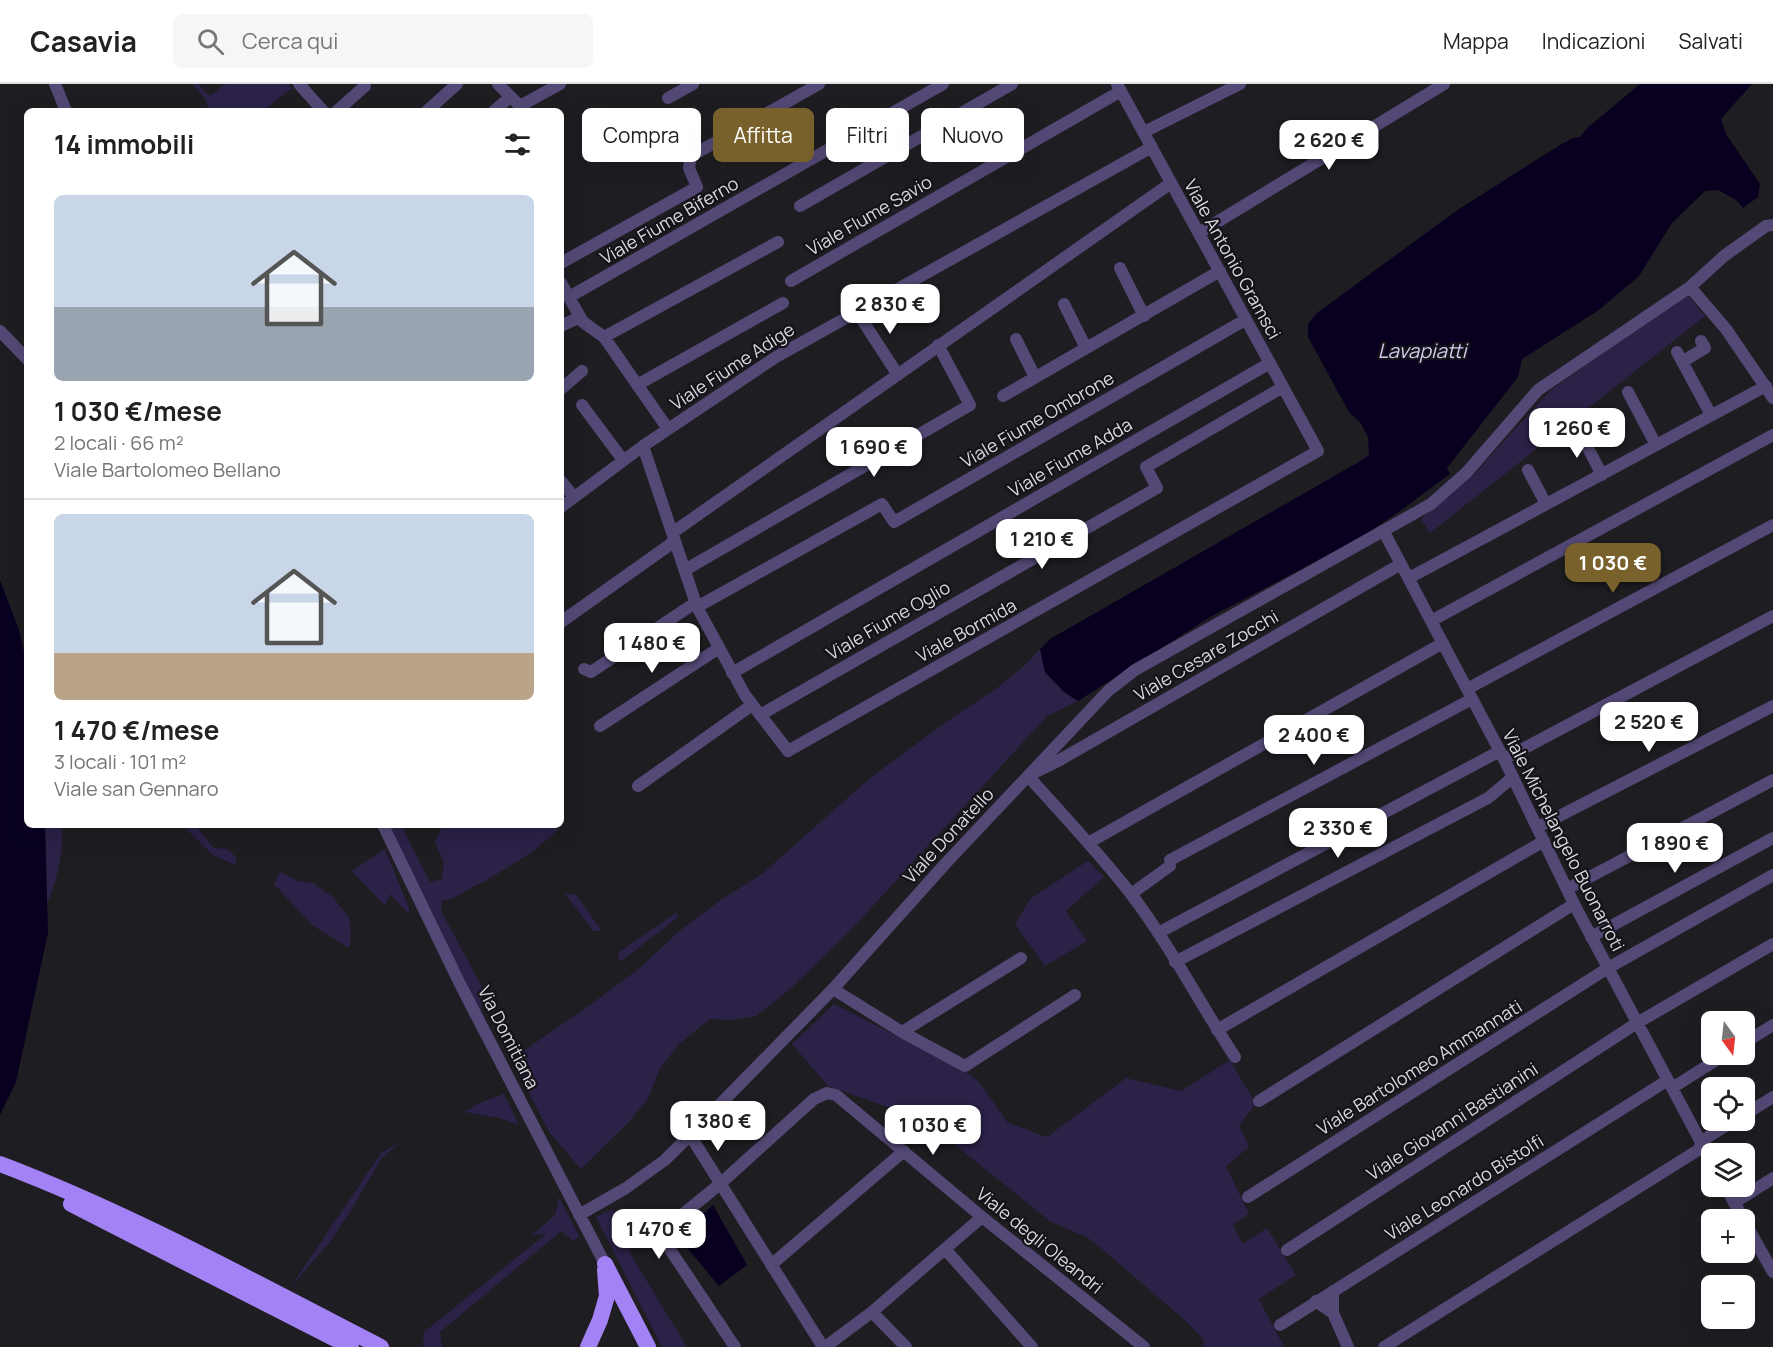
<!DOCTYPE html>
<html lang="it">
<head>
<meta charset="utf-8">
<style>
	:root { --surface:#fff; --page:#f6f6f6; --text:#222; --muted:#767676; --line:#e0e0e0; --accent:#78612a }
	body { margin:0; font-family:Manrope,sans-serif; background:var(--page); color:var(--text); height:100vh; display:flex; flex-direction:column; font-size:22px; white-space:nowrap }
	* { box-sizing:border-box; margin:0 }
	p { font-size:20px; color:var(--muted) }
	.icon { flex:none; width:33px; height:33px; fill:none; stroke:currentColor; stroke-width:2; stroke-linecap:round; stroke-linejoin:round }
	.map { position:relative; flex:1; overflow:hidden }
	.details { position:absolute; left:24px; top:24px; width:540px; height:720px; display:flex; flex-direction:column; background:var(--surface); border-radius:9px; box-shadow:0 6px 24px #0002 }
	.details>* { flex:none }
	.hud { position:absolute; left:582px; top:24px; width:570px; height:54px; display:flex; gap:12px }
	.needle { width:39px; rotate:165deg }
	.buttons { position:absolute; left:1701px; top:927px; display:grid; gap:12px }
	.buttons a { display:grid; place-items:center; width:54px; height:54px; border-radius:9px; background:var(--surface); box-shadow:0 6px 24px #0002; font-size:30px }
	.price { position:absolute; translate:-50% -51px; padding:0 14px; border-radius:12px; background:#fff; color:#222; font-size:20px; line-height:39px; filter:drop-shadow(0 2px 3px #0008) }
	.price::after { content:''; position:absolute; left:50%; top:36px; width:18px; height:14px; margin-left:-9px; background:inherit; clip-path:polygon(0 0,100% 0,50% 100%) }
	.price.on { background:var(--accent); color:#fff }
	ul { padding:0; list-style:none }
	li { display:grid; align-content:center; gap:12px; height:318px; padding:0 30px }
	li+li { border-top:2px solid var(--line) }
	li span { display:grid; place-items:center; height:186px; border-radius:9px; color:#555 }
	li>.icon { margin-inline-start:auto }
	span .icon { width:108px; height:108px; fill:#fffc; stroke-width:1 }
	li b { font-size:26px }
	h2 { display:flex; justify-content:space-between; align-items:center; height:72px; padding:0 30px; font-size:26px }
	.tag { padding:0 21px; border-radius:9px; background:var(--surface); box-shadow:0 6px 24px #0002; font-size:21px; line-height:54px }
	.tag.on { background:var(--accent); color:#fff }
	header { display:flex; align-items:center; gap:36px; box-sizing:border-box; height:84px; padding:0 30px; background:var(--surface); border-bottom:2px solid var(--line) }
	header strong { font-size:28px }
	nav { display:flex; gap:33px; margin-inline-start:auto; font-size:21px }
	.search { width:420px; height:54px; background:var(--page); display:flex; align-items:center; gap:15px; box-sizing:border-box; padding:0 21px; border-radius:9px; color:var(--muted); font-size:22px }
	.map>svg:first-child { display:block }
</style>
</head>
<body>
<header>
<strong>Casavia</strong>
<div class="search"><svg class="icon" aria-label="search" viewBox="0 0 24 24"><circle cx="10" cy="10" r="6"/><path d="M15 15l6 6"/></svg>Cerca qui</div>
<nav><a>Mappa</a><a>Indicazioni</a><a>Salvati</a></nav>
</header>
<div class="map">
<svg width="1773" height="1263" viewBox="0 0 1773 1263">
	<rect width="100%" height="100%" fill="#1e1d22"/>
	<path fill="#2c2147" d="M193,0H198L210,12L225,0H288L292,4L263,27H210L205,15Z
		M1687,210L1705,232L1430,449L1421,435L1474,390L1551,306Z
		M1040,565L1045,588L1064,608L1078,617L1047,632L849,848L789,906L756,932L733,936L710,935L679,960L659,986L648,1015L627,1040L581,1085L549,1048L523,997L519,970L590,921L641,883L678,848L721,816L763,789L870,694L946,638L996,605L1025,581Z
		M45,741H61C65,768 57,795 47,820Z
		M182,741H195L214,764L227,765L236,773V781L213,771Z
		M390,741H401L430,798L442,795L444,779L435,758L443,741H554L558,746L532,768L482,799C467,803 460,815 442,817L441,827L483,905L481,929L410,787Z
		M385,765L409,824L408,829L390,810L385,822L352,787Z
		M1088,777L1104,793L1066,827L1087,857L1045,882L1015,840L1030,815Z
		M280,788L298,797L313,799L333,813L349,834L351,850L349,864L312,841L274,800Z
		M565,809L576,811L602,847H593Z
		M677,828V834L620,878L618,869Z
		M834,920L960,984L979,998L1008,1039L1047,1053L1126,994L1181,1007L1230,976L1256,1020L1239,1041L1249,1063L1226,1082L1249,1130L1233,1141L1243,1160L1267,1144L1296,1191L1259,1215L1284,1263H1203L1204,1256L1188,1239L1108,1170L1088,1154L1050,1137L924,1036L828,1002L792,960Z
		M504,1010L519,1041L499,1034L465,1028L479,1019Z
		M399,1059L381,1075L353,1123L329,1159L290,1204L381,1069Z
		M559,1113L579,1152L573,1157L561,1147L440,1248L442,1263H423L424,1248L546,1150L532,1151L555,1131Z
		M613,1125L624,1139L631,1171L687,1263H662L596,1133Z"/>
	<path fill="#090020" d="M1640,0H1752L1721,35L1726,50L1760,100L1758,113L1743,124L1736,116L1718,106L1705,107L1672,139L1639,192L1599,226L1522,275L1518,293L1447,384L1450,390L1400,427L1360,454L1212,532L1078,617L1064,608L1045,588L1040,565L1050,555L1357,379L1369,371L1368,353L1360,338L1349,328L1308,253V240L1317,229L1456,127L1560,61L1573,54L1580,53L1586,45Z
		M0,496L19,546L27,581V741H45L48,849L16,998L0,1031Z
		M713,1121L747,1181L719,1202L678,1153Z"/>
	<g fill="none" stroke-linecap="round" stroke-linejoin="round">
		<path stroke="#544976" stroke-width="12" d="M55,0L66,27
			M299,0L323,27
			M498,0L520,22L560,0
			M668,14L693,0
			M337,27L365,2
			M427,27L457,0
			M494,27L510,13
			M1144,48L1240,0
			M800,122L1012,0
			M1199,149L1444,0
			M561,179L697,103L689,84L691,72L819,0
			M1120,184L1144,232
			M791,197L1121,7
			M561,199L583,238L604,253L668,345
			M1690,203L1726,245L1773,314
			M569,213L943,0
			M1064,220L1086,264
			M857,228L898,291
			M561,242L580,233
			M0,247L27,275
			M604,253L778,158
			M1016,255L1035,293
			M1677,268L1711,331
			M1682,278L1705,264L1701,257
			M637,301L783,219
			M561,305L582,287
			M1628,308L1656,361
			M1003,312L1220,187
			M582,321L623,376
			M1578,345L1602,391
			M643,362L697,523L745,611L788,667L1318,367L1117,0
			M1528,386L1546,420
			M561,397L574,413
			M561,423L643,362L776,273L1152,63
			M1384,448L1504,675L1574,820L1712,1079
			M672,449C838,332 1004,215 1171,99
			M685,486L970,321L938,261
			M1409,494L1766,302
			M697,523L882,420L894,438L1245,236
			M1431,537L1773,351
			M561,538L675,457
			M584,585L591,588L695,519
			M732,589L1270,279
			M1467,605L1773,441
			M760,631L1157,404L1146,383L1283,303
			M600,642L719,564
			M1504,675L1773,532
			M638,702L752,621
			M383,741L460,900L605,1180
			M1538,743L1773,622
			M1088,759L1443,559
			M1170,776L1472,615
			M1567,805L1773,696
			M1131,810L1170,782
			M1158,849L1500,667
			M1591,853L1773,754
			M1175,878L1488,714L1513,693
			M833,905L902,948L965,982L1075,911
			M1217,946L1544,757
			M902,948L1021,874
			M1744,959L1773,941
			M1235,973C1200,920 1170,861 1131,810C1099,769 1063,731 1028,692L1058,677L1401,480
			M1672,1004L1726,970
			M1259,1017L1574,820
			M1744,1031L1773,1013
			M690,1051L823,1263
			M1700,1058L1735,1036
			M1725,1102L1744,1136
			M1248,1113L1608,884L1773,791
			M1734,1119L1773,1094
			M579,1131L626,1104L665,1076L690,1051L833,905L946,779L1108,607L1135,586L1431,420L1467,388L1538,306L1690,203L1724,172L1766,142L1773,141
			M1744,1137L1773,1188
			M945,1165L1032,1263
			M1287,1166L1637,939L1773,860
			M771,1181L904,1067
			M1316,1217L1333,1229V1207
			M872,1228L906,1263
			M1333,1229L1348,1263
			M1280,1241L1668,996
			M735,1263L671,1167L667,1155L672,1139L720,1100L814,1015L827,1009L836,1011L982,1133L1144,1263
			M825,1263L872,1228L982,1133
			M1384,1263L1703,1063"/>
		<path stroke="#a282f4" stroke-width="16" d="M0,1080C132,1130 256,1199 381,1263
			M71,1120L351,1263
			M605,1180L648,1263
			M588,1263L600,1236L607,1212L605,1186"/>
	</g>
	<g text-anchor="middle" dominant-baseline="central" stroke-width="4.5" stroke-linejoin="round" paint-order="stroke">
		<g font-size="18" fill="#d9d8dc" stroke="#151319">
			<text transform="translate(869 131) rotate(-30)">Viale FIume Savio</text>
			<text transform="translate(669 136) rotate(-30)">Viale Fiume Biferno</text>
			<text transform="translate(1233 175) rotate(61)">Viale Antonio Gramsci</text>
			<text transform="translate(732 282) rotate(-33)">Viale Fiume Adige</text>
			<text transform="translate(1037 335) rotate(-30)">Viale Fiume Ombrone</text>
			<text transform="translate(1070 373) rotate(-30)">Viale Fiume Adda</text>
			<text transform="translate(888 536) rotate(-30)">Viale Fiume Oglio</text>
			<text transform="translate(966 546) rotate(-29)">Viale Bormida</text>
			<text transform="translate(1206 571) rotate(-30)">Viale Cesare Zocchi</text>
			<text transform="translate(948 751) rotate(-47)">Viale Donatello</text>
			<text transform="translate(1564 756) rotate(63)">Viale Michelangelo Buonarroti</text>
			<text transform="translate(509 953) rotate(63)">Via Domitiana</text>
			<text transform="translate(1419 983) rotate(-32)">Viale Bartolomeo Ammannati</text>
			<text transform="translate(1452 1037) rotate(-33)">Viale Giovanni Bastianini</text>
			<text transform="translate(1464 1103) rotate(-32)">Viale Leonardo Bistolfi</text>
			<text transform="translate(1040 1156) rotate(39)">Viale degli Oleandri</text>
		</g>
		<g font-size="20" font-style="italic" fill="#d3cbf1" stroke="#151319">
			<text x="1422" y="266">Lavapiatti</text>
		</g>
	</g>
</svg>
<div class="buttons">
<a><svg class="needle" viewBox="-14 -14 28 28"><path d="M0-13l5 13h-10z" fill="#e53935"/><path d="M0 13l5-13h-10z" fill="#767676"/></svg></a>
<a><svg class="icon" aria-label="locate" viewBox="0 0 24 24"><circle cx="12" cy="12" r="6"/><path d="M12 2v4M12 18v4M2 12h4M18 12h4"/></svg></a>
<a><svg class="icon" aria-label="layers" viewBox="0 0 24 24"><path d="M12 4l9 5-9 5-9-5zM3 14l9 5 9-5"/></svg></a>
<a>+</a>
<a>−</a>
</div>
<b class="price" style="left:1329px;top:87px">2 620 €</b>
<b class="price" style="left:890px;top:251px">2 830 €</b>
<b class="price" style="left:1577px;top:375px">1 260 €</b>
<b class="price" style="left:874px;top:394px">1 690 €</b>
<b class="price" style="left:1042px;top:486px">1 210 €</b>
<b class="price on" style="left:1613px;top:510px">1 030 €</b>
<b class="price" style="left:652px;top:590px">1 480 €</b>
<b class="price" style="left:1649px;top:669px">2 520 €</b>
<b class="price" style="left:1314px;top:682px">2 400 €</b>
<b class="price" style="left:1338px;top:775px">2 330 €</b>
<b class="price" style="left:1675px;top:790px">1 890 €</b>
<b class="price" style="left:718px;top:1068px">1 380 €</b>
<b class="price" style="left:933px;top:1072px">1 030 €</b>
<b class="price" style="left:659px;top:1176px">1 470 €</b>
<div class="hud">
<a class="tag">Compra</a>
<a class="tag on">Affitta</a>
<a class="tag">Filtri</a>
<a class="tag">Nuovo</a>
</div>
<section class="details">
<h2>14 immobili<svg class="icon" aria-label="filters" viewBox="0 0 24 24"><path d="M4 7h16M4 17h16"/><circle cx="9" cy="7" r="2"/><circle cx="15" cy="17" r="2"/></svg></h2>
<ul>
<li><span style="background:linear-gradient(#c9d6e8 60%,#9aa5b1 0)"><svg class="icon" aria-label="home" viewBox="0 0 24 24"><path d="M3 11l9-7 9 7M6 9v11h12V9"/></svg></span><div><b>1 030 €/mese</b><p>2 locali · 66 m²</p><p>Viale Bartolomeo Bellano</p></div></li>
<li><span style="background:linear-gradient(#c9d6e8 75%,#b9a48a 0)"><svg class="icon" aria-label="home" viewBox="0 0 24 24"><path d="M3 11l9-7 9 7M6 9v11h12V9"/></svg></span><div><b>1 470 €/mese</b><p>3 locali · 101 m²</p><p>Viale san Gennaro</p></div></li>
</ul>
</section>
</div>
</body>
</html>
